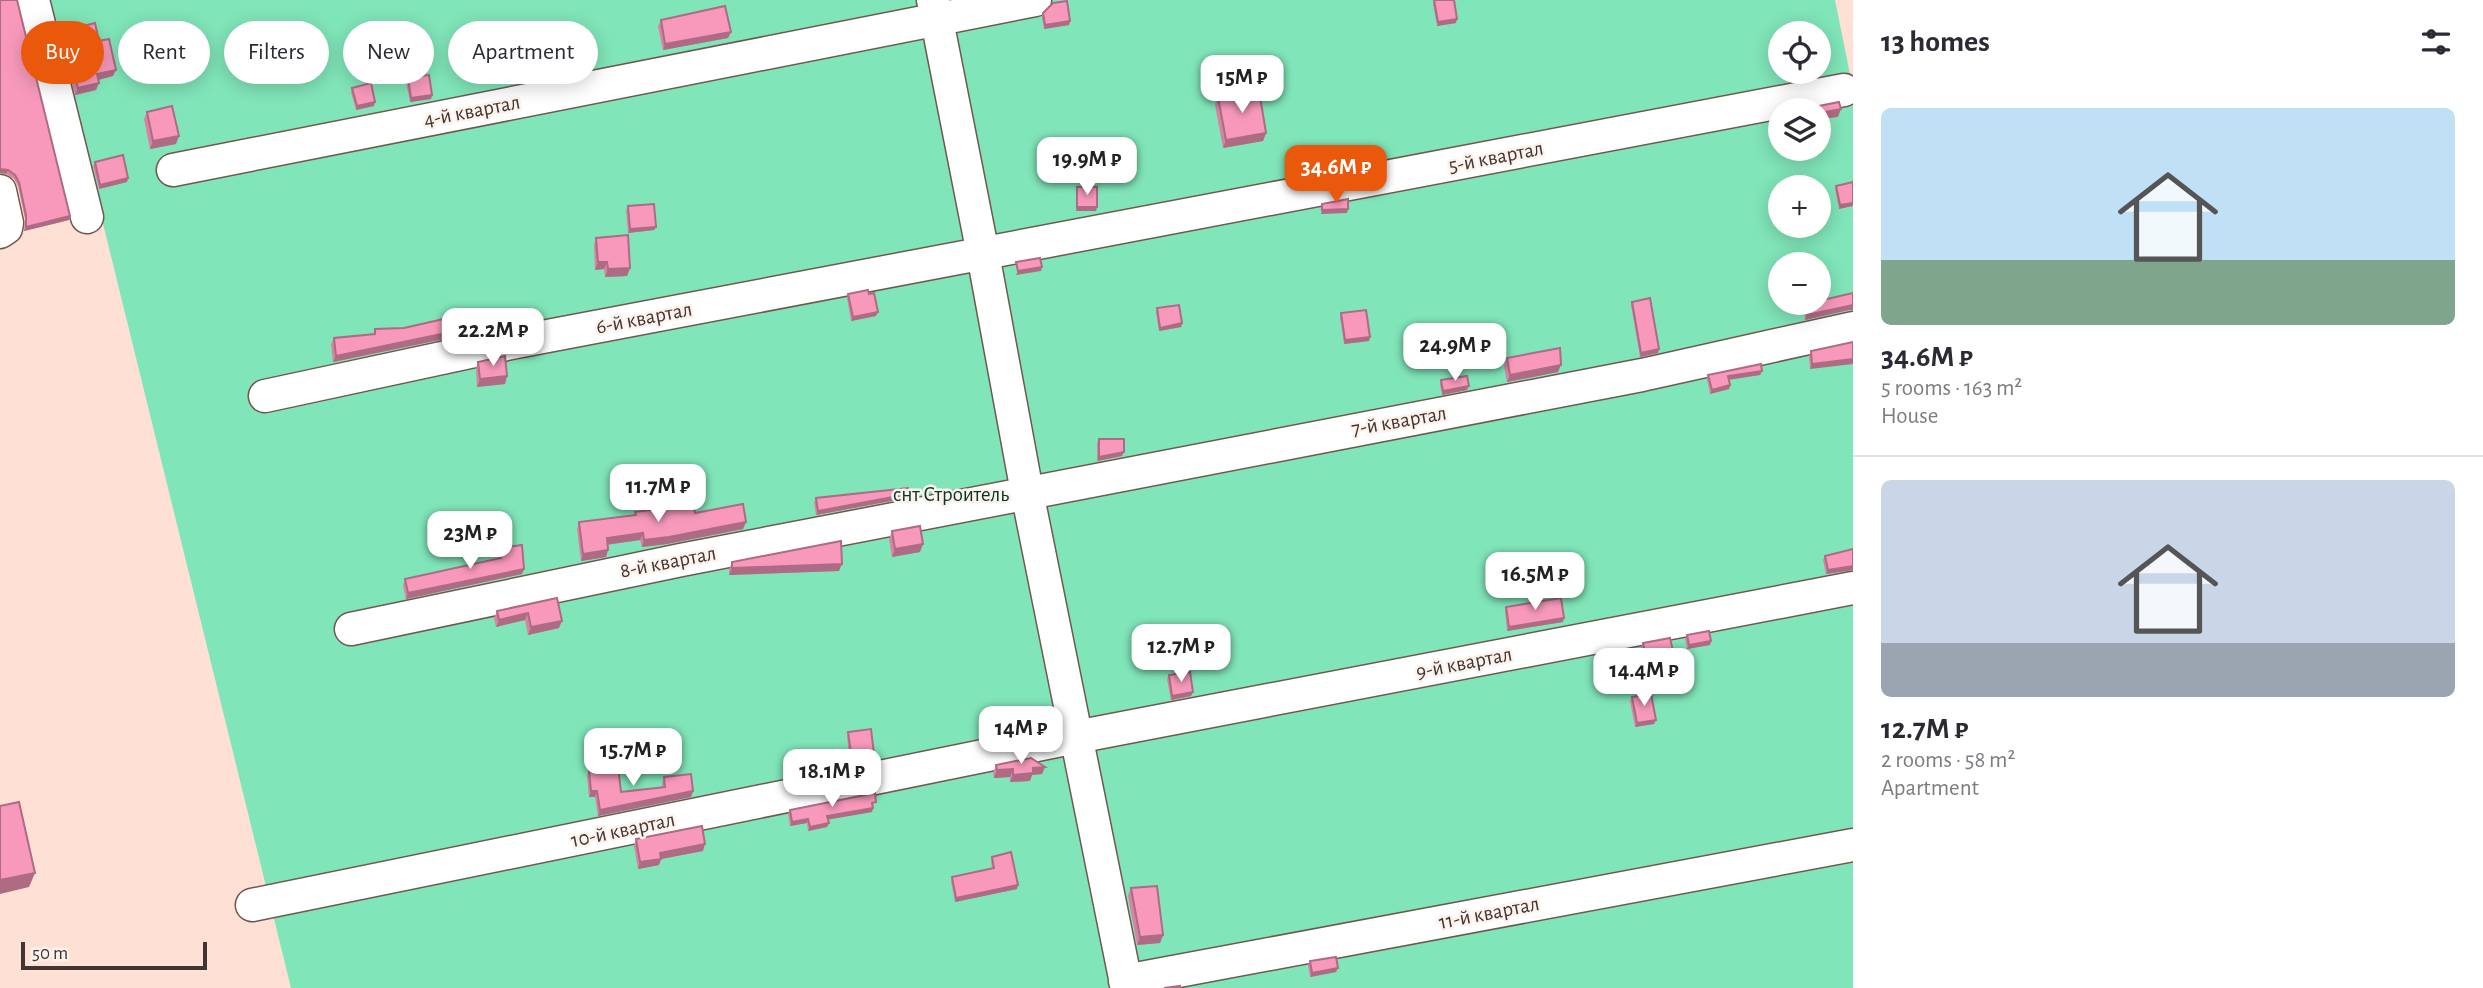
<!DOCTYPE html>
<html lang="en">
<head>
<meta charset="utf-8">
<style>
	:root { --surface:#fff; --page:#f7f7f7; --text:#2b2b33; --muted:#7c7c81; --line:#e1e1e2; --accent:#ea580c }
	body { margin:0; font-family:"Alegreya Sans",sans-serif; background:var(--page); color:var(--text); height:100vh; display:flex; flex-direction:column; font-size:26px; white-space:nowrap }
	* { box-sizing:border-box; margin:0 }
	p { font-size:23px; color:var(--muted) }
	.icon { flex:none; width:38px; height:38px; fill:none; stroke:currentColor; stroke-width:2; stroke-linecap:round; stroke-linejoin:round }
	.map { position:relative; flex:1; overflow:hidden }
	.side { display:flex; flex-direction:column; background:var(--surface); width:630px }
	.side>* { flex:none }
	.hud { position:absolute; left:21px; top:21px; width:665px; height:63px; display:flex; gap:14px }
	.tools { position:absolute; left:1768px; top:21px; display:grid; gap:14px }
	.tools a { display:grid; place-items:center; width:63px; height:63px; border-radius:50%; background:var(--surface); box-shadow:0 4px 18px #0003; font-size:35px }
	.scale { position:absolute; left:21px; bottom:18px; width:186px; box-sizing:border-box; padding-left:7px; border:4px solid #403530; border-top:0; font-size:19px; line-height:24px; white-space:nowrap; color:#403530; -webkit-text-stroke:5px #fef2ed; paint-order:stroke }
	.price { position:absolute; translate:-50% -60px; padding:0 16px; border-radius:14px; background:#fff; color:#222; font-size:23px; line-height:46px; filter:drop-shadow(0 2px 4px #0008) }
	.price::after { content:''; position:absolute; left:50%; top:42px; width:21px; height:16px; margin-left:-10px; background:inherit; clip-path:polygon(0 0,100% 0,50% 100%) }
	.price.active { background:var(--accent); color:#fff }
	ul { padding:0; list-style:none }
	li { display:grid; align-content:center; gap:14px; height:371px; padding:0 28px }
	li+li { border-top:2px solid var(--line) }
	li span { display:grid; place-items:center; height:217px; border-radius:10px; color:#555 }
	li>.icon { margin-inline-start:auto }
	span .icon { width:126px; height:126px; fill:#fffc; stroke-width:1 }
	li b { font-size:30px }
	h2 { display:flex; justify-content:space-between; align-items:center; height:84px; padding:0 28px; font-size:30px }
	.tag { padding:0 24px; border-radius:32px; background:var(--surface); box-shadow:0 4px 18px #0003; font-size:24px; line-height:63px }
	.tag.active { background:var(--accent); color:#fff }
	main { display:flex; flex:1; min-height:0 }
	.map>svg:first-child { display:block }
</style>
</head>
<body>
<main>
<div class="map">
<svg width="1853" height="988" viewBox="0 0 1853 988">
	<rect width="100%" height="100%" fill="#fee0d5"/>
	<path fill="#80e5b9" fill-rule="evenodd" d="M48,0H1835L1853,89V988H291ZM1780,33H1818V72H1780ZM1780,110H1818V149H1780ZM1780,187H1818V226H1780ZM1780,264H1818V303H1780Z"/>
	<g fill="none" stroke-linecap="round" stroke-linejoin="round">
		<defs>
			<path id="minor" d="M33,0L87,217
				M933,0L983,254L1027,492L1127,988
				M173,170L1035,0
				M0,191L7,223L6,228L0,232
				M265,396L516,342L1844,90
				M351,629L681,560L1642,375L1853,328
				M252,905L1076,737L1853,588
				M1125,981L1853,845"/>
		</defs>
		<use href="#minor" stroke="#71584f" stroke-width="35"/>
		<use href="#minor" stroke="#fff" stroke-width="32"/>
	</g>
	<path fill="#d584a2" d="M0,0L69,220L24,231L25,219L18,186L14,179L6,174Z
		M1434,0L1456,23L1437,26L1433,4Z
		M1043,13L1070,21L1069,25L1044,29L1042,17Z
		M661,20L731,32L728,38L663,50L658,26Z
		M64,31L99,41L113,76L98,80L96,90L75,95L61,37Z
		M408,78L432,95L431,99L410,102L406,82Z
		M352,88L374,106L356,110L351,92Z
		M1218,97L1266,133L1263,141L1223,148L1215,105Z
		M147,112L176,144L150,149L144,119Z
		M95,162L128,178L127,182L99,189L93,166Z
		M1853,182L1839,209L1835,189L1836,186Z
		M1077,187L1097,207L1096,211H1076V191Z
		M628,206L656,227L654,230L628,233L626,210Z
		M596,238L630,268L627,276L605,277L604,269L595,270L594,245Z
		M848,294H869L876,316L851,321L847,298Z
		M1632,302L1658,353L1640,357L1631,305Z
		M1806,305L1849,310L1805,320L1804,310Z
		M1157,308L1182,323L1181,327L1159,331L1156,312Z
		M1341,313L1370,337L1369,341L1344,344L1340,317Z
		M375,329L449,338L333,362L331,344L334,338L373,334Z
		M1853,342L1810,369L1809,357L1811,351Z
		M1507,358L1558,372L1507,382L1504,366Z
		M478,362L507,376L505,384L477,387L476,369Z
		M1762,371L1760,375L1729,380L1730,385L1729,389L1710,394L1707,379L1708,375Z
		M1441,380L1467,390L1442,395L1440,384Z
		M1099,439L1122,456L1097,461V443Z
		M816,498H907L816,515L814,502Z
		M657,506L746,522L743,529L667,544L642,547L640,540L607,545L608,550L606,557L581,561L577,529L579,522L634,515L635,512L656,509Z
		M892,531L920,552L892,557L889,539Z
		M500,548L524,569L522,574L406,599L403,585L405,579L498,559V553Z
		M1853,549V570L1826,574L1823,560L1825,556Z
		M732,562L839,571L729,575V570Z
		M557,598L559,628L528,635L525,620L496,627L494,618L497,611Z
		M1506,607L1563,622L1507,631L1505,611Z
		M1687,635L1711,641L1710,645L1687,649L1685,639Z
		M1643,643L1673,651L1671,655L1644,661L1641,647Z
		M1169,675L1193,692L1191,696L1171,700L1167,679Z
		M1632,697L1656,720L1654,724L1635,727L1630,701Z
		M848,732L874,754L873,758L867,759V761L850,764L847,736Z
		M996,765L1045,767L1042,774L1032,775L1030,781L1010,782V777L994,778L993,773Z
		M589,770L621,792L662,788V783L664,777L693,791L691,797L598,816L595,797H589L587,776Z
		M875,806L873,807L872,812L828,819L829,823L827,827L808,831L807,823L790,826L788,814L790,810Z
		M636,839L703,851L661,859L659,865L638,869L634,846Z
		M992,857L1017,889L955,902L951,881L952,877L992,869L991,861Z
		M1131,888L1163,935L1160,943L1137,945L1128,896Z
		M1310,961L1336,972L1310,977L1308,965Z"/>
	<path fill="#ae6b84" d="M1457,19L1456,23L1437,26L1438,22Z
		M1070,21L1069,25L1044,29L1045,25Z
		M731,32L728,38L663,50L665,44Z
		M116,70L113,76L94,81L97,74Z
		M99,83L96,90L75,95L78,88Z
		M432,95L431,99L410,102L411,98Z
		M375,102L374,106L356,110L357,106Z
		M1841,109L1838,117L1822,119L1825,112Z
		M1828,125L1825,133L1818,134V127Z
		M1266,133L1263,141L1223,148L1226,140Z
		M179,136L176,144L150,149L153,141Z
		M0,169L8,170L6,174L0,173Z
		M128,178L127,182L99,189L100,185Z
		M1853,203V206L1839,209L1840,205Z
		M1077,207H1097L1096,211H1076Z
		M1348,209L1347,213L1321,214L1322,210Z
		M70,216L69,220L24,231L26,227Z
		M656,227L654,230L628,233L630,229Z
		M598,262H607L604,269L595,270Z
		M1042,267L1041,271L1016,275L1018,271Z
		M630,268L627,276L605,277L608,269Z
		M1853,305V310H1849L1805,320L1807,315Z
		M878,312L876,316L851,321L853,317Z
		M1182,323L1181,327L1159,331L1160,328Z
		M451,332L449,338L333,362L336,356Z
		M1370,337L1369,341L1344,344L1345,340Z
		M1659,349L1658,353L1640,357L1641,353Z
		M1853,359V364L1810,369L1812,364Z
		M1561,365L1558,372L1507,382L1510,375Z
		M1762,371L1760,375L1726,380L1728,376Z
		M507,376L505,384L477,387L480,379Z
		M1730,385L1729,389L1710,394L1712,390Z
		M1469,386L1467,390L1442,395L1443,391Z
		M1124,452L1122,456L1097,461L1099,457Z
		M909,494L907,498L816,515L818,511Z
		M746,522L743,529L667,544L642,547L644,540Z
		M643,533L640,540L604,545L607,538Z
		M923,544L920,552L892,557L895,549Z
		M608,550L606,557L581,561L583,554Z
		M842,564L839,571L729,575L732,568Z
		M1853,566V570L1826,574L1828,570Z
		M524,569L522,574L406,599L408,593Z
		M528,613L525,620L496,627L499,620Z
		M1564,618L1563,622L1507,631L1509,627Z
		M562,621L559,628L528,635L531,627Z
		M1711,641L1710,645L1687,649L1689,645Z
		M1673,651L1671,655L1644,661L1646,657Z
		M1193,692L1191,696L1171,700L1172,696Z
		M1656,720L1654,724L1635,727L1637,723Z
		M874,754L873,758L867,759V761L850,764L852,760L868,755Z
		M1045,767L1042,774L1032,775L1030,781L1010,782L1013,775L1033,768Z
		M1013,769L1010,777L994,778L997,770Z
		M591,791H597L595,797H589Z
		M693,791L691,797L598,816L600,810Z
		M873,808L872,812L826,820L827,816Z
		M808,819L807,823L790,826L792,822Z
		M829,823L827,827L808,831L810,827Z
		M705,844L703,851L661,859L659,865L638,869L640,862L660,853Z
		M35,873L29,887L0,894V880Z
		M1018,885L1017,889L955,902L956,898Z
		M1163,935L1160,943L1137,945L1140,937Z
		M1338,968L1336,972L1310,977L1312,973Z"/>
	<path fill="#f899bc" stroke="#ae6b84" stroke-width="2" d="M0,0H17L70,216L26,227V215L19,182L15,175L8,170L0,169Z
		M1434,0H1454L1457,19L1438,22Z
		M1067,1L1070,21L1045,25L1043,13L1053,3Z
		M725,6L731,32L665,44L661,20Z
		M95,23L99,41L109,39L116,70L97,74L99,83L78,88L64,31Z
		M429,75L432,95L411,98L408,78Z
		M371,83L375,102L357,106L352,88Z
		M1259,90L1266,133L1226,140L1218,97Z
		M1839,102L1841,109L1825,112L1828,125L1818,127V110H1799Z
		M172,106L179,136L153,141L147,112Z
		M123,155L128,178L100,185L95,162Z
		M1853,182V203L1840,205L1836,186Z
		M1077,187H1097V207H1077Z
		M1348,199V209L1322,210V204Z
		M654,204L656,227L630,229L628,206Z
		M628,235L630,268L608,269L607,262H598L596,238Z
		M1040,258L1042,267L1018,271L1016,262Z
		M868,290L869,294L874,293L878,312L853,317L848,294Z
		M1853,293V305L1807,315L1806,305L1818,303V301Z
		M1650,298L1659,349L1641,353L1632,302Z
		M1179,305L1182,323L1160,328L1157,308Z
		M1366,310L1370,337L1345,340L1341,313Z
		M448,318L451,332L336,356L334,338L375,334V329L404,328Z
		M1853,342V359L1812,364L1811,351Z
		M1560,348L1561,365L1510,375L1507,358Z
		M505,356L507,376L480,379L478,362Z
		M1761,364L1762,371L1728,376L1730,385L1712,390L1708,375Z
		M1467,376L1469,386L1443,391L1441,380Z
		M1099,439H1124V452L1099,457Z
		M908,488L909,494L818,511L816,498Z
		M692,499L695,513L743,504L746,522L669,537L644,540L643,533L607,538L608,550L583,554L579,522L636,515L635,512L658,509L657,506Z
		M920,526L923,544L895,549L892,531Z
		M841,541L842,564L732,568V562Z
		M522,545L524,569L408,593L405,579L501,558L500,548Z
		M1853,549V566L1828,570L1825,556Z
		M557,598L562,621L531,627L528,613L499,620L497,611Z
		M1561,598L1564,618L1509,627L1506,607Z
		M1709,631L1711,641L1689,645L1687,635Z
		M1670,638L1673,651L1646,657L1643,643Z
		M1190,672L1193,692L1172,696L1169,675Z
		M1651,694L1656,720L1637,723L1632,697Z
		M871,729L874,754L868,755V757L852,760L848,732Z
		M1031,758L1045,767L1033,768V773L1013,775V769L997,770L996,765Z
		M618,766L621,792L665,787L664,777L691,774L693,791L600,810L597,791H591L589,770Z
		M875,793L876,802L872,803L873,808L827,816L829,823L810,827L808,819L792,822L790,810Z
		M19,802L35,873L0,880V806Z
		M702,826L705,844L660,853L661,859L640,862L636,839Z
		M1011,852L1018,885L956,898L952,877L994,868L992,857Z
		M1157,886L1163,935L1140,937L1131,888Z
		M1336,957L1338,968L1312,973L1310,961Z
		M1180,986V988H1164Z"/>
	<g text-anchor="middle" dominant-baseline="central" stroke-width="5" stroke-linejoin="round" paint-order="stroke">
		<g font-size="21" fill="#403530" stroke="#fef2ed">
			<text transform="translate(472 111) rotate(-11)">4-й квартал</text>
			<text transform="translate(1496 157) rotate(-11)">5-й квартал</text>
			<text transform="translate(644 318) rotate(-11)">6-й квартал</text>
			<text transform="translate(1399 421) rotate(-10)">7-й квартал</text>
			<text transform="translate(668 562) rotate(-11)">8-й квартал</text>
			<text transform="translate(1464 663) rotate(-11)">9-й квартал</text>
			<text transform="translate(623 830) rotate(-12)">10-й квартал</text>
			<text transform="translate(1489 913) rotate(-11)">11-й квартал</text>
		</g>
		<g font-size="21" fill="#063826" stroke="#fef2ed">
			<text x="951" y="494">снт Строитель</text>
		</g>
	</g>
</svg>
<div class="tools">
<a><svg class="icon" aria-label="locate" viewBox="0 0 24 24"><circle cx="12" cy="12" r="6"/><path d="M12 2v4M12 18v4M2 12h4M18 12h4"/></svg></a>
<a><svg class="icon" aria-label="layers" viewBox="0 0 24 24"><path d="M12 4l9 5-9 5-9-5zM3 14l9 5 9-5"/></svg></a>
<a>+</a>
<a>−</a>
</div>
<div class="scale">50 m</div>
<b class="price" style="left:1242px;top:115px">15M ₽</b>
<b class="price" style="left:1087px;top:197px">19.9M ₽</b>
<b class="price active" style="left:1336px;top:205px">34.6M ₽</b>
<b class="price" style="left:493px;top:368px">22.2M ₽</b>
<b class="price" style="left:1455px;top:383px">24.9M ₽</b>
<b class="price" style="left:658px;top:524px">11.7M ₽</b>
<b class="price" style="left:470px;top:571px">23M ₽</b>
<b class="price" style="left:1535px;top:612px">16.5M ₽</b>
<b class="price" style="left:1181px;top:684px">12.7M ₽</b>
<b class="price" style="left:1644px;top:708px">14.4M ₽</b>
<b class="price" style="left:1021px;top:766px">14M ₽</b>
<b class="price" style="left:633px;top:788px">15.7M ₽</b>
<b class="price" style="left:832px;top:809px">18.1M ₽</b>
<div class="hud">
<a class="tag active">Buy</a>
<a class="tag">Rent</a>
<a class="tag">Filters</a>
<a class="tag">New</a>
<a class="tag">Apartment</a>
</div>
</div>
<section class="side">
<h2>13 homes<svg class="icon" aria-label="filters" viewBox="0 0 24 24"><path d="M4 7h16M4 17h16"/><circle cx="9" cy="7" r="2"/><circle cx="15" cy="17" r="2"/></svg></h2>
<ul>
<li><span style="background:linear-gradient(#bfe0f5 70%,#7fa58c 0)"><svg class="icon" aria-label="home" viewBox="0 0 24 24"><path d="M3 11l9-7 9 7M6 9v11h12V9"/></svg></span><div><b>34.6M ₽</b><p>5 rooms · 163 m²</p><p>House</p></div></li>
<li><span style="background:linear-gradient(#c9d6e8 75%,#9aa5b1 0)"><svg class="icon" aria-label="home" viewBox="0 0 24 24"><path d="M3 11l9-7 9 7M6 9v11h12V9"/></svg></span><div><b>12.7M ₽</b><p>2 rooms · 58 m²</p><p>Apartment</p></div></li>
</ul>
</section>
</main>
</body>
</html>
